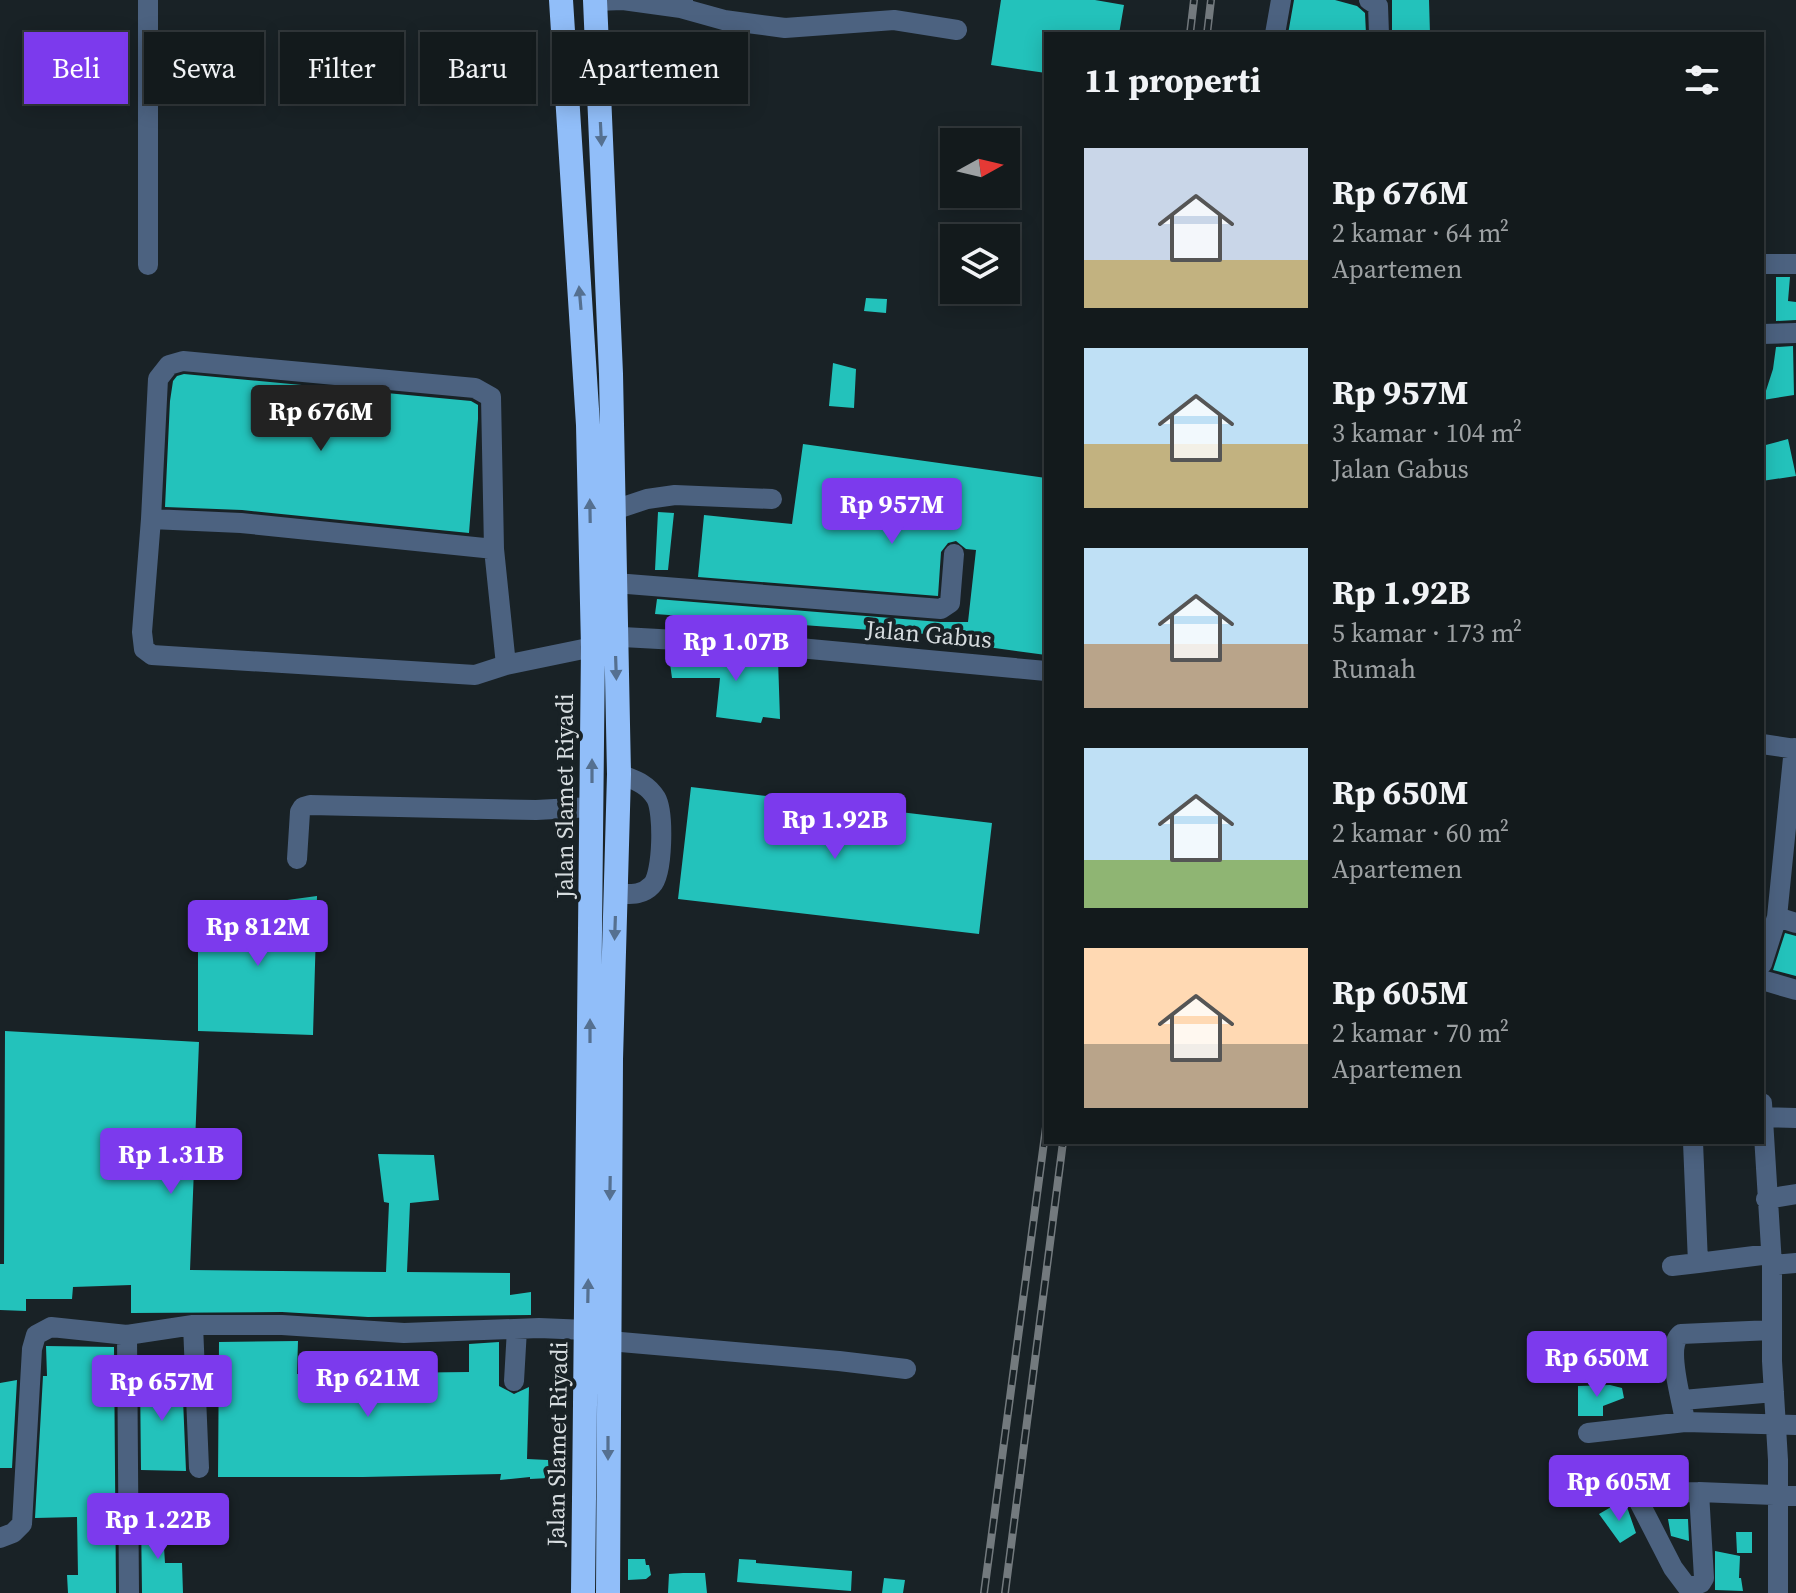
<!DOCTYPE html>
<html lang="id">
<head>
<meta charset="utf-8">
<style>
	:root { --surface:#131a1c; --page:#202729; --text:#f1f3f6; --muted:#9da1a3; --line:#32383b; --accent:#7c3aed }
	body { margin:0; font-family:"Source Serif 4",serif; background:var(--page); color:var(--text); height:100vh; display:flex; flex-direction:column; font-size:30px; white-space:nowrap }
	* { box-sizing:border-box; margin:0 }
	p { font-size:26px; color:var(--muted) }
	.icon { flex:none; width:44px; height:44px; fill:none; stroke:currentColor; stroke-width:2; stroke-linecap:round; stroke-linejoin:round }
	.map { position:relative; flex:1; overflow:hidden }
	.panel { position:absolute; left:1044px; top:32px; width:720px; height:1112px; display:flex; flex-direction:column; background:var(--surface); border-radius:0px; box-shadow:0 4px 20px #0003,0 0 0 2px var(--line) }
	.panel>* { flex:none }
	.top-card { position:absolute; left:24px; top:32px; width:760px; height:72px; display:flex; gap:16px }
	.needle { width:52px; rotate:82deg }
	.fabs { position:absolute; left:940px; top:128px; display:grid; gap:16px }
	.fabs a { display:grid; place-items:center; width:80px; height:80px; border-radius:0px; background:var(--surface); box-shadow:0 4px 20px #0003,0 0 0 2px var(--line); font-size:40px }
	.price { position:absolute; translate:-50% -68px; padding:0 18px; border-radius:8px; background:var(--accent); color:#fff; font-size:26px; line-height:52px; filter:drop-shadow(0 2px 4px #0008) }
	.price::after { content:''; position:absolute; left:50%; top:48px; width:24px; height:18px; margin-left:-12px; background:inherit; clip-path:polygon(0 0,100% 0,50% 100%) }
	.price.selected { background:#222; color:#fff }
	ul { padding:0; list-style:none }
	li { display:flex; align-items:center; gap:24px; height:200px; padding:0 40px }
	li span { display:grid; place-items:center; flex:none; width:224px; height:160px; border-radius:0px; color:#555 }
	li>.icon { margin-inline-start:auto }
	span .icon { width:96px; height:96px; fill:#fffc; stroke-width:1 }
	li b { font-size:34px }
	h2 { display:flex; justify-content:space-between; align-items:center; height:96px; padding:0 40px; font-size:34px }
	.pill { padding:0 28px; border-radius:0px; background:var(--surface); box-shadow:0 4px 20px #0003,0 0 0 2px var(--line); font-size:28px; line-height:72px }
	.pill.selected { background:var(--accent); color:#fff }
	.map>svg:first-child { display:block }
</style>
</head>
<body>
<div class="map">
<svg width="1796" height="1593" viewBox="0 0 1796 1593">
	<rect width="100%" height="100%" fill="#192226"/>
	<path fill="#23c2bb" d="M1001,0H1095L1124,5L1119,34H1046V73L991,65Z
		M1294,0H1335L1357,6L1365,13L1366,34H1288Z
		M1392,0H1429L1430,34H1392Z
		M1776,277H1790L1788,301L1796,302V320L1776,321Z
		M866,298L887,299L886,313L864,311Z
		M1793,346L1794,395L1763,400L1773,369L1776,347Z
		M833,363L856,369L854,408L829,406Z
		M184,374L471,401L478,405V419L469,533L242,510L165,507L170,401L173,381L177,376Z
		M1788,439L1796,476L1762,481V446Z
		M803,444L1046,478V655L966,644V637L655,614L657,599L940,622H968L976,550L966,549L956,541L948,543L941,552L938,596L698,577L704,515L792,524Z
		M658,512L674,513L668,570H655Z
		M679,653L778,659L780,719L763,717L761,723L716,717L720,678H672L669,656Z
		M691,787L992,823L979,934L678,899Z
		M317,896L313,1035L198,1031V912Z
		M1785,933L1796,936V976L1773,970Z
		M5,1031L199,1042L190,1270L386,1272L389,1203L384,1202L378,1154L434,1155L439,1200L410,1203L407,1272L510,1273V1295L531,1292V1315L368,1317L282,1312L131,1313V1285L73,1287L72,1299H26V1311L0,1310V1264H4Z
		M298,1341L297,1374L469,1372V1344L499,1342V1386L514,1394L529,1387L527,1459L548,1460L549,1478L530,1479V1477L500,1480L501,1474L363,1477H218L219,1342Z
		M46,1346L114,1347L116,1593H68L67,1575H78L77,1517L35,1518L43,1376H47Z
		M140,1375H182L186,1471L141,1470Z
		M17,1380L12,1468H0V1383Z
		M1610,1385L1622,1388L1624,1398L1603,1406V1416H1578V1386Z
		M1611,1507H1627L1636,1533L1620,1543L1599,1514Z
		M141,1517H162L165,1563H182L183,1593H142Z
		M1668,1519H1688L1689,1541L1671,1536Z
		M1736,1532H1752V1553H1737Z
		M1715,1551L1740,1556L1739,1578H1741L1743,1591L1715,1590Z
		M628,1559H645L646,1565H649L651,1575L646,1579L628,1580Z
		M739,1559L756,1560V1563L852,1571L851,1591L737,1582Z
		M683,1573H705L707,1593H668L669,1574Z
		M884,1578L905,1580L903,1593H882Z"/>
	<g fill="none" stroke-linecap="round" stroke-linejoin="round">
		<path stroke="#4c6280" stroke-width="20" d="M1369,0L1378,6L1379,34
			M595,1L623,0L681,8L683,0
			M681,8L724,20L785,28L894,20L957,30
			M1275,34L1281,0
			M1762,264H1796
			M148,265V0
			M1762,334L1796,333
			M614,510L647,499L675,495L772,499
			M151,519L241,523L494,549
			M615,583L941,609L950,603L954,554
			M604,636L767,645L1046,671
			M506,665L494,549L491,397L475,388L183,361L169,365L158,379L151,519L142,632L144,649L152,655L475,675L506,665L593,647
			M1762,744L1796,749
			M297,859L300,812L303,807L310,805L536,810L592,807
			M616,894C629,894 642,896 652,885C663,874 664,812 656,798C647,783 634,780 619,774
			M1777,917L1796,923
			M1762,964L1777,917L1794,748
			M1762,980L1796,990
			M1762,1103L1772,1265V1361L1778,1460V1592
			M1762,1117L1796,1118
			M1693,1142L1698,1263L1770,1254
			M1766,1199L1796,1194
			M1772,1265L1796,1263
			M1672,1266L1698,1263
			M193,1325L199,1468
			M609,1341L839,1361L906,1369
			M514,1381L517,1329
			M1683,1400L1774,1392
			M1685,1422C1683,1402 1664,1347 1681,1334L1772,1330
			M1588,1433L1685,1422L1796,1425
			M1634,1492L1673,1568L1688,1588L1701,1583L1704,1578L1699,1492
			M1606,1494L1699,1492L1796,1496
			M0,1538L13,1533L22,1524L32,1349L36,1335L51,1327L127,1335
			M129,1593L127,1335L193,1325H282L404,1333L539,1328L587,1330"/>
		<path stroke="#91bef9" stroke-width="24" d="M561,0L588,425L593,647L583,1593
			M595,0L611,374L619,774L611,1059L608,1593"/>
		<defs>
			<path id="rail" d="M1190,34L1194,0
				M1207,34L1211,0
				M984,1593L1046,1127
				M1005,1593L1063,1142"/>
		</defs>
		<use href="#rail" stroke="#737a7e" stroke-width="8"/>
		<use href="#rail" stroke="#192226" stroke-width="5" stroke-dasharray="15" stroke-linecap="butt"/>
	</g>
	<defs><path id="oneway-solid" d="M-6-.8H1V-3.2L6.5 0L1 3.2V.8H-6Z" transform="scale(2)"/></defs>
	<g fill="#557090">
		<use href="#oneway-solid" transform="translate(601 134) rotate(87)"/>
		<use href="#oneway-solid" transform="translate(580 298) rotate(-95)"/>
		<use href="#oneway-solid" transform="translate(590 511) rotate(-91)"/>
		<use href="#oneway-solid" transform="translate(616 668) rotate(88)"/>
		<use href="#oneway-solid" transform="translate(592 771) rotate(-90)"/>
		<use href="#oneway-solid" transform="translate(615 928) rotate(92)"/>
		<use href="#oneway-solid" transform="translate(590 1031) rotate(-90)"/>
		<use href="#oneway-solid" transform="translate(610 1188) rotate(91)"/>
		<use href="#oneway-solid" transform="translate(588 1291) rotate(-89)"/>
		<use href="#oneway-solid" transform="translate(608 1448) rotate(90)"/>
	</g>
	<g text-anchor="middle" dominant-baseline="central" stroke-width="8" stroke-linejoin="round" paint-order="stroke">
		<g font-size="24" fill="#d6dcdf" stroke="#192226">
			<text transform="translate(929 634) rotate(5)">Jalan Gabus</text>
			<text transform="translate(564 796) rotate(-90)">Jalan Slamet Riyadi</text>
			<text transform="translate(557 1444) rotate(-89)">Jalan Slamet Riyadi</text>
		</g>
	</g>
</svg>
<div class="fabs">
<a><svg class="needle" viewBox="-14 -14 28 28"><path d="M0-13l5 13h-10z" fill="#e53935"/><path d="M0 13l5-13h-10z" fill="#9da1a3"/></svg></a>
<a><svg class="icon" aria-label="layers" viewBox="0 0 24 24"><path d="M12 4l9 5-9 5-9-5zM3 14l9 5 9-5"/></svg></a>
</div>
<b class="price selected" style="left:321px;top:453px">Rp 676M</b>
<b class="price" style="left:892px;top:546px">Rp 957M</b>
<b class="price" style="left:736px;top:683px">Rp 1.07B</b>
<b class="price" style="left:835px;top:861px">Rp 1.92B</b>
<b class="price" style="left:258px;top:968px">Rp 812M</b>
<b class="price" style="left:171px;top:1196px">Rp 1.31B</b>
<b class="price" style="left:1597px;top:1399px">Rp 650M</b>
<b class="price" style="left:368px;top:1419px">Rp 621M</b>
<b class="price" style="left:162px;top:1423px">Rp 657M</b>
<b class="price" style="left:1619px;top:1523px">Rp 605M</b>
<b class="price" style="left:158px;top:1561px">Rp 1.22B</b>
<div class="top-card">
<a class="pill selected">Beli</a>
<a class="pill">Sewa</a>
<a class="pill">Filter</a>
<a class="pill">Baru</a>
<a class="pill">Apartemen</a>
</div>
<section class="panel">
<h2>11 properti<svg class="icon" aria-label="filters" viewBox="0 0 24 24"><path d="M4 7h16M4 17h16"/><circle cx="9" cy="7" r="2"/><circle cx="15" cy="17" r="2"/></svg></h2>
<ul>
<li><span style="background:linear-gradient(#c9d6e8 70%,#c2b280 0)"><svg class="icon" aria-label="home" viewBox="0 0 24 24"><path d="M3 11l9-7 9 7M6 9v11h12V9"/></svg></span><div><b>Rp 676M</b><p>2 kamar · 64 m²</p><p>Apartemen</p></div></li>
<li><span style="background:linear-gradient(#bfe0f5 60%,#c2b280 0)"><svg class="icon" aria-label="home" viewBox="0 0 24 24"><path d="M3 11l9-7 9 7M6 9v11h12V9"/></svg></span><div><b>Rp 957M</b><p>3 kamar · 104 m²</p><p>Jalan Gabus</p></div></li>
<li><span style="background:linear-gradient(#bfe0f5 60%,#b9a48a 0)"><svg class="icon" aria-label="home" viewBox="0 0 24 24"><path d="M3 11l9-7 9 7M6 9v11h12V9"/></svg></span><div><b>Rp 1.92B</b><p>5 kamar · 173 m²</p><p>Rumah</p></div></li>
<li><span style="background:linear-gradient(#bfe0f5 70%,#8fb573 0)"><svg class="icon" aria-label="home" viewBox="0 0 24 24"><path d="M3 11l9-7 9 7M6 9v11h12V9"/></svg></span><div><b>Rp 650M</b><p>2 kamar · 60 m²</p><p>Apartemen</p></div></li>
<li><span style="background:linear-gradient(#ffd9b3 60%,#b9a48a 0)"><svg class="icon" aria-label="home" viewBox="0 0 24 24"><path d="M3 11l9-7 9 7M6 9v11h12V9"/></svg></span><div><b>Rp 605M</b><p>2 kamar · 70 m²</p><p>Apartemen</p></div></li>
</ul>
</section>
</div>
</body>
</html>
